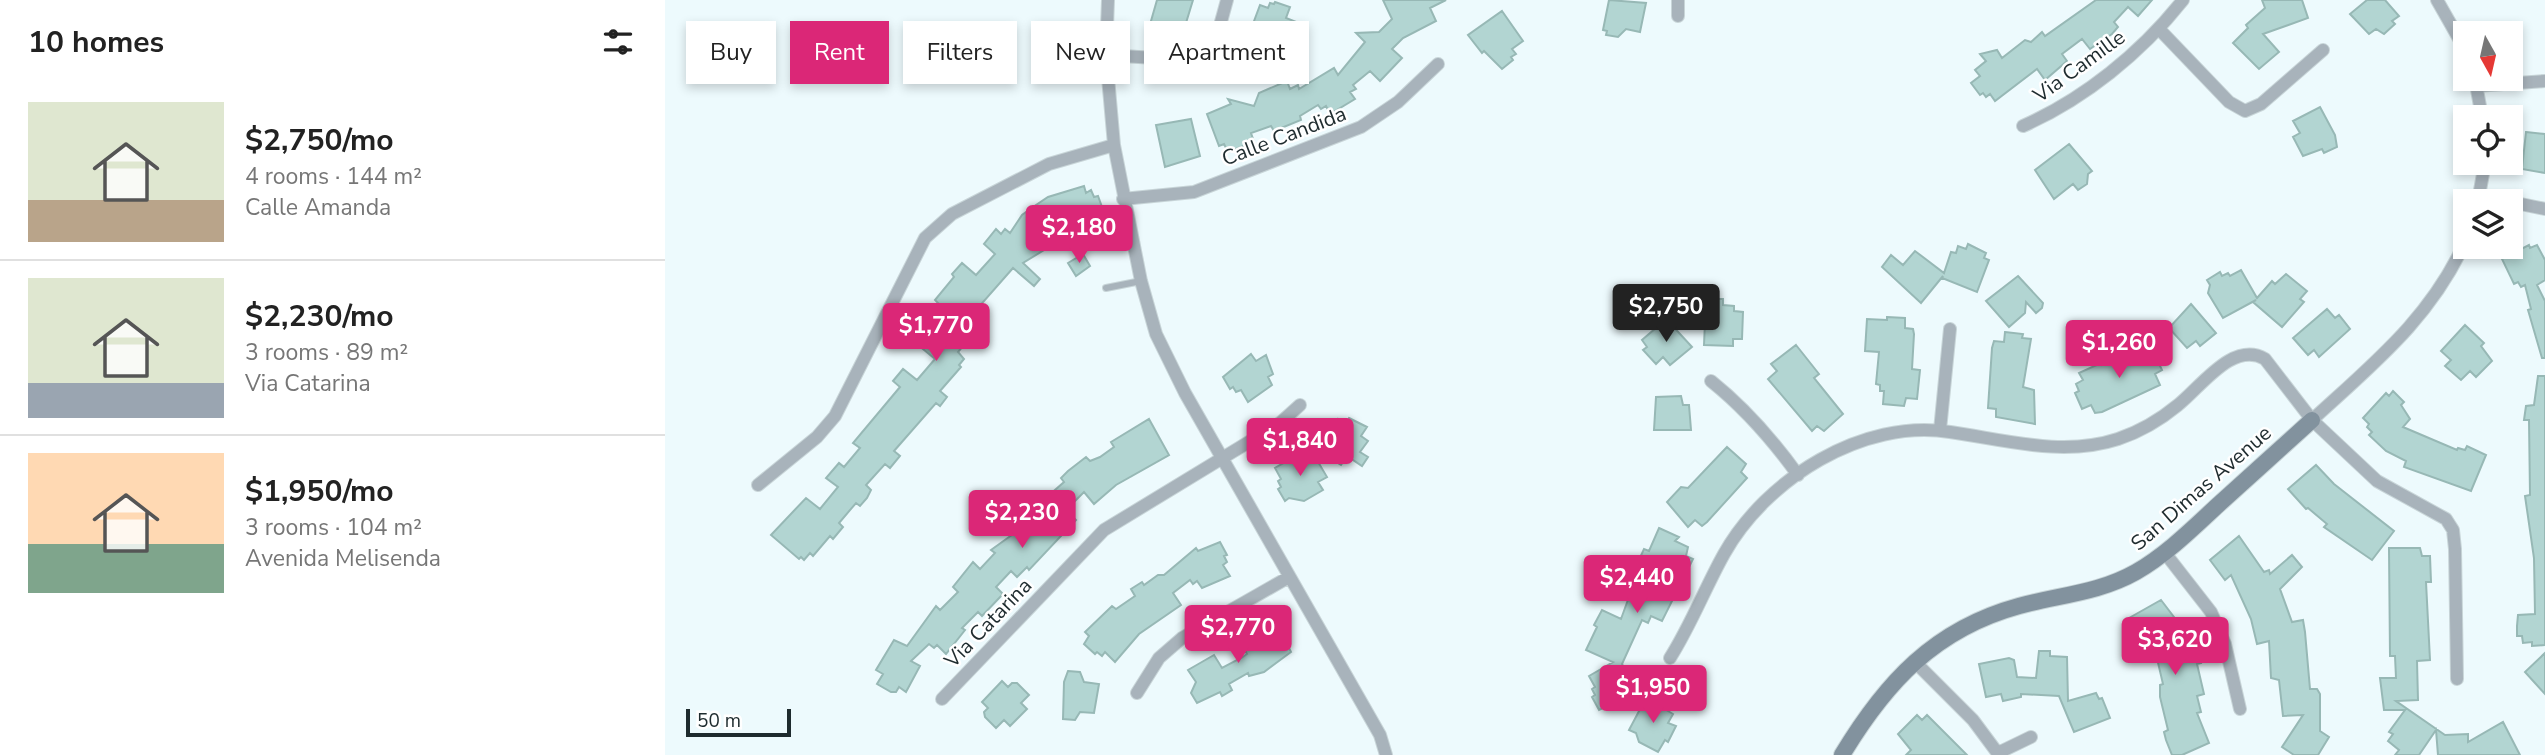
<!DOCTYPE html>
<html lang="en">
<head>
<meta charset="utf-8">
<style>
	:root { --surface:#fff; --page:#f6f6f6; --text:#222; --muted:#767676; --line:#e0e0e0; --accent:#db2777 }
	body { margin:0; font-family:"Nunito Sans",sans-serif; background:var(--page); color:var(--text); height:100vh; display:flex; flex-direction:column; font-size:26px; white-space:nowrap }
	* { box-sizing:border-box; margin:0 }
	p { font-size:23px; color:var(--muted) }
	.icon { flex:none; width:38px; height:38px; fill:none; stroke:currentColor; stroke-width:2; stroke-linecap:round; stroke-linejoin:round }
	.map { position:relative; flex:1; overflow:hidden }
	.details { display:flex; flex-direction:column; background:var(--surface); width:665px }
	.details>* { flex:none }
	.banner { position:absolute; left:21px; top:21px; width:665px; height:63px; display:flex; gap:14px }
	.needle { width:46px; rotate:172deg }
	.tools { position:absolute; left:1788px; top:21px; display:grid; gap:14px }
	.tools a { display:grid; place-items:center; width:70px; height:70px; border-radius:0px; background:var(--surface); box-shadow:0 4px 10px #0003; font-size:35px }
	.scale { position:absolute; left:21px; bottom:18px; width:105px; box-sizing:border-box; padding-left:7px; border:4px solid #1e2b2e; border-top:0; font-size:19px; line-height:24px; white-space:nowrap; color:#1e2b2e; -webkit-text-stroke:5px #fff; paint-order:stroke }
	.price { position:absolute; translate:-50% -60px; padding:0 16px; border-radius:7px; background:var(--accent); color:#fff; font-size:23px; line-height:46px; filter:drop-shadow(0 2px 4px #0008) }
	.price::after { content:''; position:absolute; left:50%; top:42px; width:21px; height:16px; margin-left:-10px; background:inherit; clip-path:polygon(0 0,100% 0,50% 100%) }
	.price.current { background:#222; color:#fff }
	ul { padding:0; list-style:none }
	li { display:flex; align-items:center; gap:21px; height:175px; padding:0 28px }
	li+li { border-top:2px solid var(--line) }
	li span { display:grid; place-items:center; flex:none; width:196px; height:140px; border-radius:0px; color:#555 }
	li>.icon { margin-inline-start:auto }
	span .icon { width:84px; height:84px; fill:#fffc; stroke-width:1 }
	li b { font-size:30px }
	h2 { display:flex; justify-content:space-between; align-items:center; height:84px; padding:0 28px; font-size:30px }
	.pill { padding:0 24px; border-radius:0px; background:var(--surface); box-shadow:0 4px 10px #0003; font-size:24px; line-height:63px }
	.pill.current { background:var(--accent); color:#fff }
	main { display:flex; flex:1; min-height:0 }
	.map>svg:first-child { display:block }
</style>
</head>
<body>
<main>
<section class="details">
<h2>10 homes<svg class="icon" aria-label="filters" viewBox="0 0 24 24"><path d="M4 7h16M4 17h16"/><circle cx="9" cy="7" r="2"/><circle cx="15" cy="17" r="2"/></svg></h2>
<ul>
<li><span style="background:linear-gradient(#dfe7d0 70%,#b9a48a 0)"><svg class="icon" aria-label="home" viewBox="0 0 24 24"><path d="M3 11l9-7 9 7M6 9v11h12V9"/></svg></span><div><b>$2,750/mo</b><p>4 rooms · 144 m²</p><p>Calle Amanda</p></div></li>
<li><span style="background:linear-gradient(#dfe7d0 75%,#9aa5b1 0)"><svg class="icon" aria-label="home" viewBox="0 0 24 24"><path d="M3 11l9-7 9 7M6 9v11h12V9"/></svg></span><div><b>$2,230/mo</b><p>3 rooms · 89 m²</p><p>Via Catarina</p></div></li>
<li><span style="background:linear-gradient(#ffd9b3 65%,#7fa58c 0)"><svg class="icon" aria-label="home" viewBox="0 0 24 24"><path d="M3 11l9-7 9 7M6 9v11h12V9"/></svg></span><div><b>$1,950/mo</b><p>3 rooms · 104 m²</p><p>Avenida Melisenda</p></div></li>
</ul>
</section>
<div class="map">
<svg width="1880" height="755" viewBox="0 0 1880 755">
	<rect width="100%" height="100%" fill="#edfafd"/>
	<path fill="#b2d5d2" stroke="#97b8b5" stroke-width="2" d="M492,0H528L517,36L484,28Z
		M718,0H781L765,8L771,21L738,38L727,49L737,58L715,81L705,71L688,85L691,89L685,92L690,99L665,114L661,106L656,109L653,105L635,116L636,120L609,131L606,126L586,133L589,142L563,152L559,144L554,146L542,114L566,104L563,99L589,106L594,93L622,81L625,89L633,85L634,89L669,68L673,75L700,42L691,33L714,32L727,19Z
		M944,0L981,3L975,32L961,29L953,37L941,35L942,31L938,30Z
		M1431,0H1487L1473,16L1463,7L1449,22L1453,27L1447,34L1425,49L1417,39L1397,54L1402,61L1380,80L1372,69L1330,101L1325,94L1321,97L1318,93L1315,95L1306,83L1315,76L1310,70L1321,61L1315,54L1332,50L1337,58L1360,40L1366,42L1377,32L1380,36Z
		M1597,0H1637L1643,18L1598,34L1614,52L1594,69L1568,43L1583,28L1581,25L1600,8Z
		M1702,0H1720L1734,16L1727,21L1730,24L1719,34L1711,29L1704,34L1685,14Z
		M610,2L625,7L621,18L639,25L635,35L625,31L621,43L612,40L609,51L594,45L595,42L591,41L593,36L585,32L595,5L603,8L605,3L609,4Z
		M837,11L858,41L847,49L851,54L846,57L848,60L837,69L819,51L817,53L803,35Z
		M1655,107L1670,135L1672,147L1659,153L1657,149L1638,156L1628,137L1635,133L1628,121Z
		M526,119L535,156L500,167L491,125Z
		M1861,132L1880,134V173L1857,169Z
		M1404,144L1427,171L1423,174L1422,184L1413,190L1408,184L1389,199L1370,170Z
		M419,186L421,193L426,190L429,197L433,196L437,207L438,216L431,219L434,229L417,235L411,225L389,238L392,242L358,263L375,279L369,286L348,268L311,310L318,315L295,343L298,346L293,352L299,359L294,365L296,367L275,391L282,397L275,406L271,403L229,451L235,456L225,468L220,464L201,485L206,490L202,498L195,506L191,503L174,523L178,527L168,539L165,536L148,556L145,553L139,560L136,557L134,559L106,535L141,498L155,509L173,487L161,478L174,463L179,467L195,448L188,443L235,387L228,381L238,369L252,380L270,359L253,345L276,319V314L271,309L275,305L270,300L289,277L287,274L297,263L311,275L330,254L319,244L331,229L336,234L340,229L345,233L357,215L368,207L383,197Z
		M1303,244L1321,253L1319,258L1324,260L1312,292L1277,278L1278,276L1256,303L1217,267L1226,255L1238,265L1250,251L1279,273L1286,252L1291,253L1293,246L1301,249Z
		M1864,245L1865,248L1872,245L1880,260V280L1872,285L1880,301V358H1877L1863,310L1866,309L1860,285L1856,287L1853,282L1849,284L1837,259Z
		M418,254L425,266L411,276L403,263Z
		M1576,270L1592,298L1607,281L1610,284L1621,274L1642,291L1635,299L1639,302L1617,327L1588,302L1591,300L1558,318L1543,293L1545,285L1542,280L1555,272L1557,276L1563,273L1565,276Z
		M1353,276L1378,303L1377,308L1371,313L1361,302L1360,313L1344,327L1321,301Z
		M1041,299H1058V305L1069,306V311L1078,312L1077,339H1068V346L1039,345Z
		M1526,304L1551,333L1535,346L1531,341L1522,348L1504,328Z
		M1662,309L1670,318L1674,315L1685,329L1654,357L1649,350L1643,355L1628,338Z
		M1222,317L1240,318V328L1248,329L1249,334L1247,369L1255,370L1252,399L1241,398L1239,406L1218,404L1219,391H1215V385L1211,384L1214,352L1200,351L1202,319L1222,320Z
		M998,322L1001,326L1004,322L1027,347L1005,365L998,357L991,364L978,350L982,347L977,340Z
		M1800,325L1819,343L1816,346L1827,361L1811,377L1805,371L1796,380L1780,366L1786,360L1776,351Z
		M1340,332L1358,334L1357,338L1366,339L1358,387L1369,390L1370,424L1331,417V409L1323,408L1327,348L1329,341L1339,342Z
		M1484,343L1497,370L1490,374L1495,385L1437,412L1430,413L1426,405L1417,409L1410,393L1414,391L1411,384L1418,380L1414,373L1436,363L1437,365Z
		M1131,345L1154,374L1149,378L1178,414L1159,431L1152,426L1147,431L1103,379L1112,371L1106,364Z
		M586,354L591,361L601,355L608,374L603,377L607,385L583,402L576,390L571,392L568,387L565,389L558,377Z
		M1873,376H1880V645L1867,646V642L1858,643L1857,636H1852V626L1853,615L1870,614L1869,558L1860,496L1865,495L1864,420H1859L1861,406L1869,405Z
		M1728,391L1739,402L1736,405L1745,419L1738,427L1792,450L1793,448L1800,450L1802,446L1821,455L1806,491L1739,467L1741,461L1721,451L1704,435L1707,432L1702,427L1704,424L1698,418L1721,393L1724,396Z
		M1016,396L1018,405H1024L1026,430H989L991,397Z
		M684,418L702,427L696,436L703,441L695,452L703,457L697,466L682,456L676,465L652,450L673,419L680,424Z
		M484,419L504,455L451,485L429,504L419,492L401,510L411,520L364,570L362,567L352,577L346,571L331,587L338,594L317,616L313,612L297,628L300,630L281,654L272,645L269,648L264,644L246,661L255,666L241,692L234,687L231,692H226L212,684L218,674L211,670L229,640L242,646L271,606L275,610L293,592L288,587L308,562L315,569L330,553L326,550L351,532L362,521L366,511L399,482L396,478L403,471L421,457L425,461L435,457L449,447L446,442Z
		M1062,447L1081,464L1076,472L1082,478L1042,522L1037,526L1030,520L1023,527L1002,502L1016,487L1023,488Z
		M638,452L644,462L649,455L662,477L653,482L658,490L639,501L624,498L620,501L613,489L616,487L613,481L616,479L610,468Z
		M1651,465L1669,484L1729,531L1707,560L1659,527L1662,524L1643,508L1641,509L1623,489Z
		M994,528L1014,537L1010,541L1023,547L1021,556L1028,559L997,621L986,616L983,623L977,620L957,664L973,692L934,710L927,697L930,695L927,689L930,687L924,676L948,662L921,650L932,627L929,625L937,610L956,619L976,564L973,562L979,549L984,551Z
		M1574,536L1599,572L1604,570L1605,574L1627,555L1637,567L1615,589L1627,622L1638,620L1640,632L1645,689H1652L1655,694V731L1664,737L1653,755H1629L1617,747L1638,715L1618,716L1614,680L1606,678L1604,641L1592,644L1586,619L1566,575L1560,580L1545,560Z
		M555,542L562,555L559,556L562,562L558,565L565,576L537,588L532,581L528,584L525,580L508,593L516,605L474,634L450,662L440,652L437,656L432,652L430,654L419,644L424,636L420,632L447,606L451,609L470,596L466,589L477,582L479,585L493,575H499L531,548L533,551Z
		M1724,548H1755L1757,556H1765L1766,582H1761L1765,660L1752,661L1753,700L1731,701L1780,735L1803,734V742L1838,722L1855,755H1773L1771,730L1754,755H1730L1734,750L1723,741L1728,734L1724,732L1740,710H1719L1715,678H1731L1730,656H1725Z
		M1496,600L1515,625L1518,640L1530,637L1536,663L1532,664L1539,694L1532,696L1536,712L1532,713L1544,743L1517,755H1507L1501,740L1499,732L1503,730L1495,697V685L1498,684L1487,637L1478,642L1464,618Z
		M602,627L608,639L613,636L616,641L620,640L626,652L599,672L584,676L583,673L564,684L567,690L557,696L555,692L532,703L526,693L531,682L523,670L549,655L557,668L578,657L582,654L575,642Z
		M1374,651H1385V656L1402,657L1403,701L1431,693L1434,699L1437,698L1445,718L1409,732L1394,696L1356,694V697L1338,701L1336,694L1321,697L1314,664L1344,658L1349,660L1352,677L1371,678Z
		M1880,653V694L1860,672Z
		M403,671L415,672L419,682L434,684L429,713L415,712L410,720L398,719L399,682Z
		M337,681L343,687L347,683H352L364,695L356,703L362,709L345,726L339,720L331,728L320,717L319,712L323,708L317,702Z
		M981,698L1008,714L1003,723L1011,726L1003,742L1000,740L993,752L974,742L971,733L964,730Z
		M1252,715L1257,720L1262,715L1302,755H1241L1246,750L1233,734Z"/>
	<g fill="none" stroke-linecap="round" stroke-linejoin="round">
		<defs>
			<path id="lane" d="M441,288L476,281"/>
			<path id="street" d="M443,0L441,55L449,145L476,281L491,334L520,393L715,735L721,755
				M1772,0L1801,51
				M1013,16V0
				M1494,29L1564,102L1580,111L1596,104L1658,50
				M441,55L523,60L543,55L551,40L562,0
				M1810,79L1817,117
				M1811,86L1880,81
				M1358,126C1419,99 1476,53 1518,0
				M1815,196L1842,201
				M458,199L529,192L696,127L733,102L773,64
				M1813,201L1820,163
				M1846,202L1880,209
				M1046,381C1081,409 1107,439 1133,475
				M1647,420C1709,363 1766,318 1801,240
				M1275,430L1285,329
				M93,485L152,437L170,416L260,238L287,214L384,164L449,145
				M1500,553L1546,612L1560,644L1575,709
				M1005,658C1026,625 1040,588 1059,554C1101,479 1198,418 1285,432C1341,440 1398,457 1453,439C1474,432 1496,419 1513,405C1536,387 1568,340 1600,359L1647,420L1712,481L1781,519L1788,530L1790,549L1792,679
				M1249,661L1308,720L1334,755
				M472,693L494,658L517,638L624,577
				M277,699L439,530L615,423L635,405
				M1333,753L1366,737"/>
			<path id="secondary" d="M1177,755C1221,682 1270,629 1354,606C1394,595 1434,593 1471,572C1502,554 1527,529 1553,505C1584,477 1616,448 1647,420"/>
		</defs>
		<use href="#lane" stroke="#c8d5d8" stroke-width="8"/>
		<use href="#street" stroke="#c8d5d8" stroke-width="14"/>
		<use href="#secondary" stroke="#c8d5d8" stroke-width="18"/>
		<use href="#lane" stroke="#a8b3bb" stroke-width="6"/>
		<use href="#street" stroke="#a8b3bb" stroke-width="12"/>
		<use href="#secondary" stroke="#82929e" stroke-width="16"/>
	</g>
	<g text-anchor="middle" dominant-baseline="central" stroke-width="5" stroke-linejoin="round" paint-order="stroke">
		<g font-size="21" fill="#1e2b2e" stroke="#fff">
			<text transform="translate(1414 66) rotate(-36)">Via Camille</text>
			<text transform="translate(619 136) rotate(-21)">Calle Candida</text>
			<text transform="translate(1536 488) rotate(-41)">San Dimas Avenue</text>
			<text transform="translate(323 623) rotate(-46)">Via Catarina</text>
		</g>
	</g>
</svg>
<div class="tools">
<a><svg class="needle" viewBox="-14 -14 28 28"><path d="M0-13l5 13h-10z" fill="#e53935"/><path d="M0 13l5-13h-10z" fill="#767676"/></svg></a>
<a><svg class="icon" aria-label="locate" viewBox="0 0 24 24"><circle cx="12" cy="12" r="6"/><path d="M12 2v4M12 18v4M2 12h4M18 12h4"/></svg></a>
<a><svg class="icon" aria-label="layers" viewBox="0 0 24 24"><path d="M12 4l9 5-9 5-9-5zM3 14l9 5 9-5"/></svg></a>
</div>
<div class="scale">50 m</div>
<b class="price" style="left:414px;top:265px">$2,180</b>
<b class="price current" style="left:1001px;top:344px">$2,750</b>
<b class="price" style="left:271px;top:363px">$1,770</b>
<b class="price" style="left:1454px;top:380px">$1,260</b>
<b class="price" style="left:635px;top:478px">$1,840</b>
<b class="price" style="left:357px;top:550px">$2,230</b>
<b class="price" style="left:972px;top:615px">$2,440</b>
<b class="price" style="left:573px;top:665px">$2,770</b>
<b class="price" style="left:1510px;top:677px">$3,620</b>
<b class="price" style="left:988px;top:725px">$1,950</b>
<div class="banner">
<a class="pill">Buy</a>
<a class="pill current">Rent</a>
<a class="pill">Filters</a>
<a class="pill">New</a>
<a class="pill">Apartment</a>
</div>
</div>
</main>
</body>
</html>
